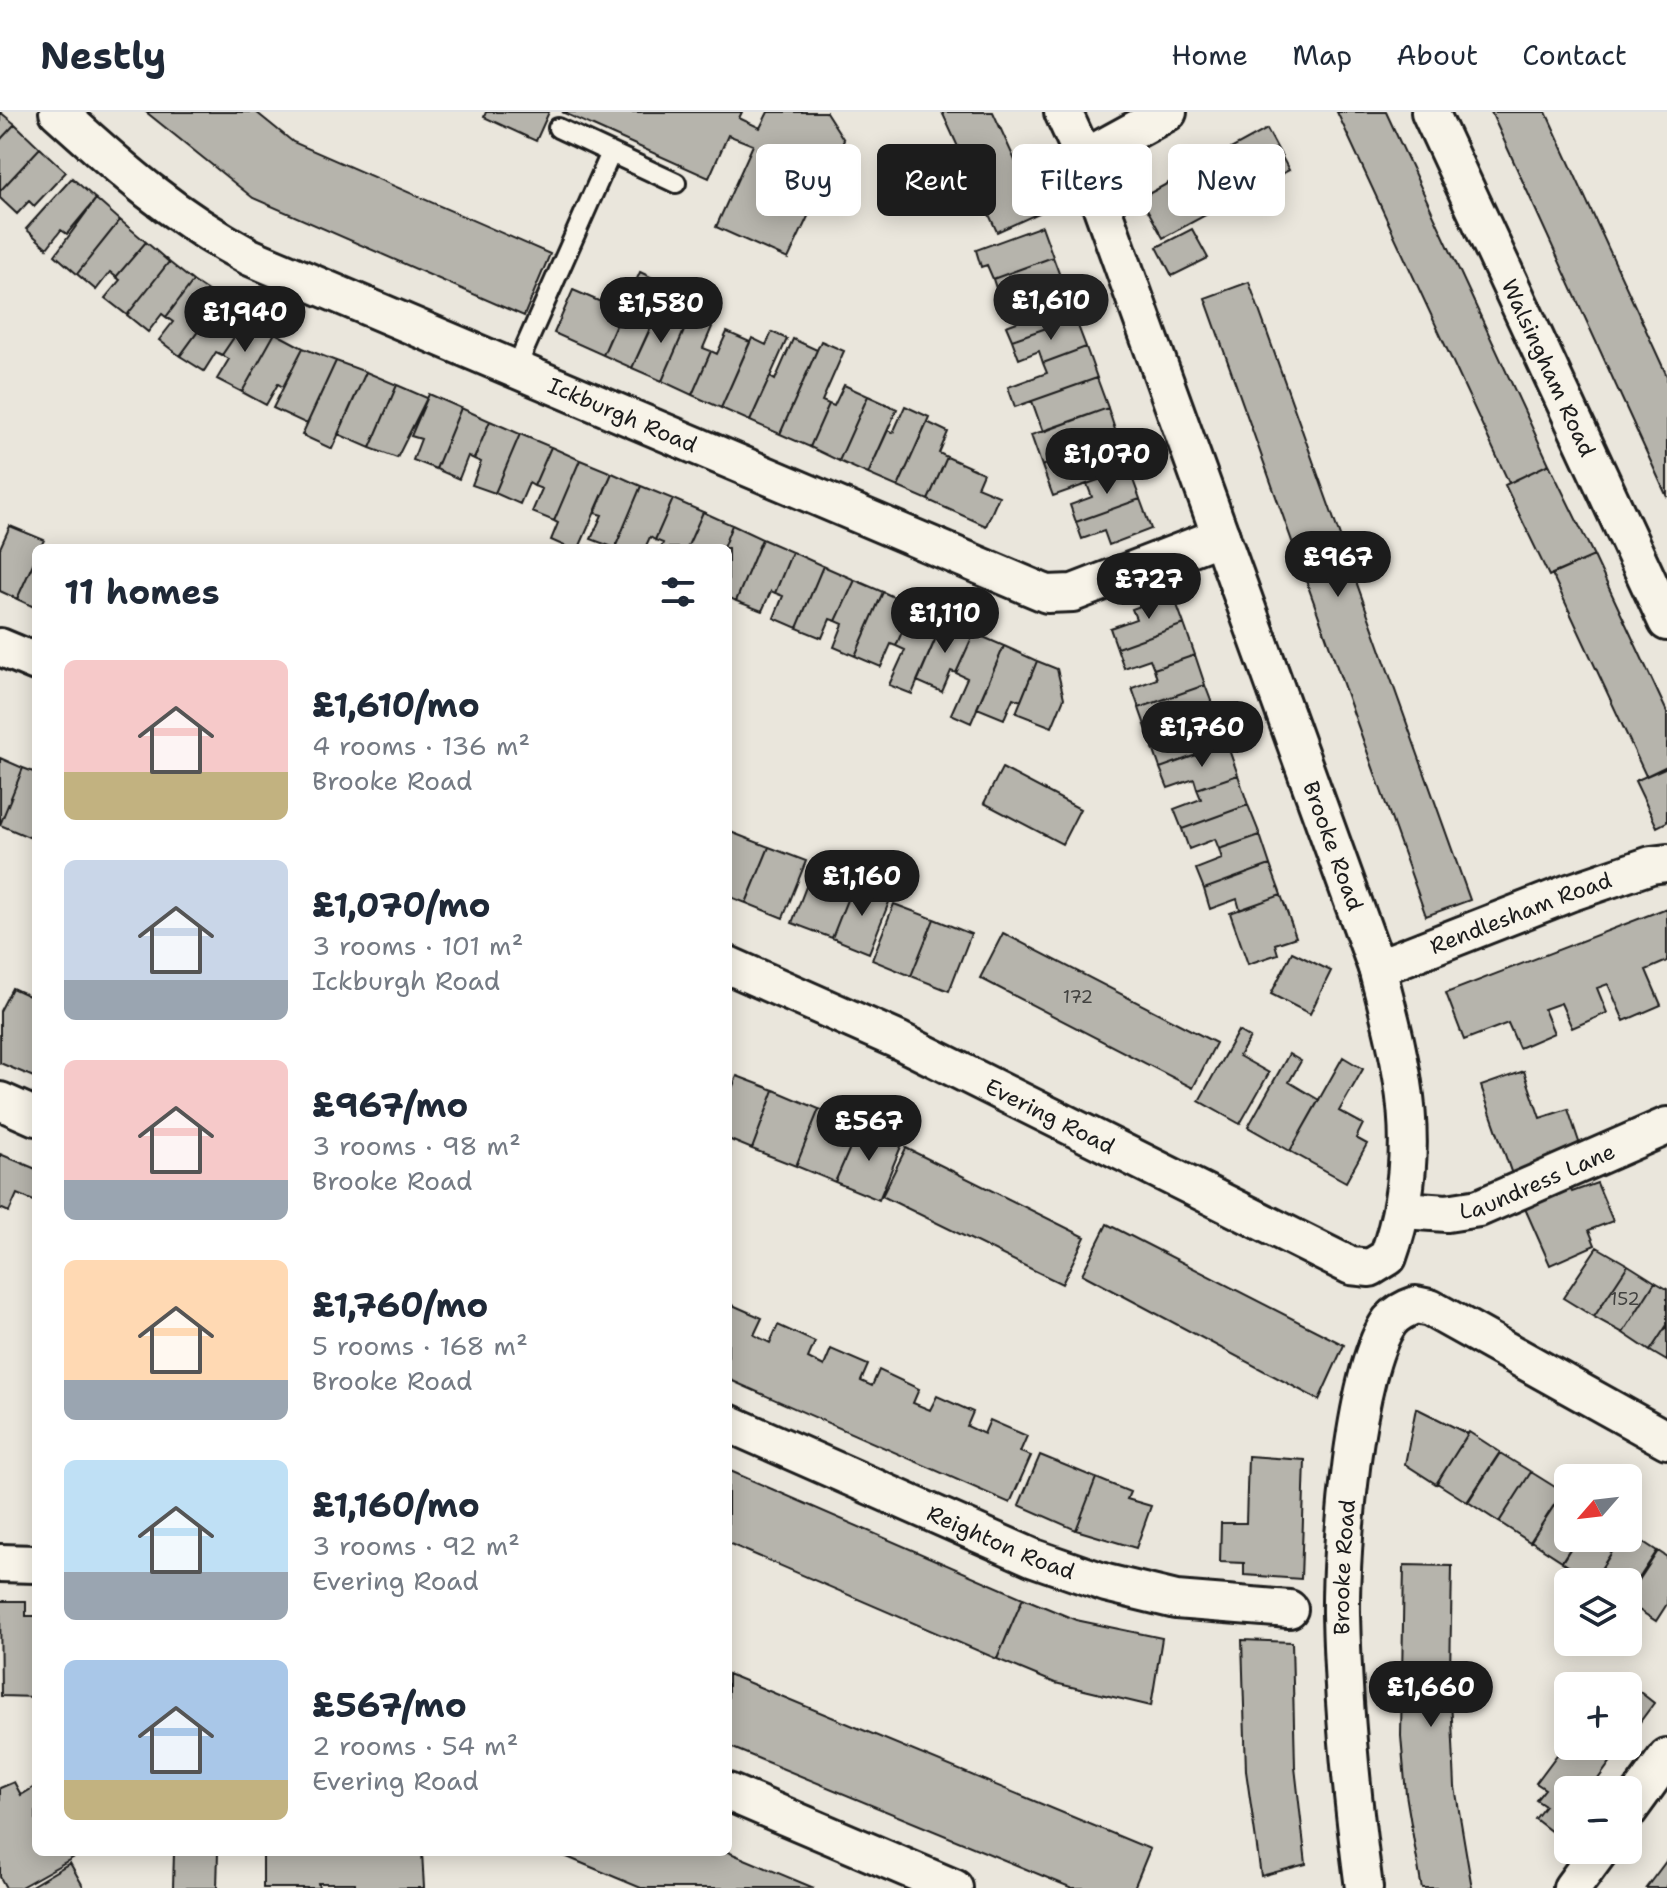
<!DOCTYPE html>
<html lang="en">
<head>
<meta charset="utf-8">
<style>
	:root { --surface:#fff; --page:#f6f6f7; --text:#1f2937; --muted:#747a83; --line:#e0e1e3; --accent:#1c1c1c }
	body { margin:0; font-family:"Shantell Sans",sans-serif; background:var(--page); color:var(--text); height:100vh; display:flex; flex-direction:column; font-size:30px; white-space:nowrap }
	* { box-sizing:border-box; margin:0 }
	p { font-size:26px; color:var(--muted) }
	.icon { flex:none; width:44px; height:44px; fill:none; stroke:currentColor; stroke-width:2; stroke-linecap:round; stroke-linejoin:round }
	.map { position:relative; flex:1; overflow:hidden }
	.details { position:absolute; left:32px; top:432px; width:700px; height:1312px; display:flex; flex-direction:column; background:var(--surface); border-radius:12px; box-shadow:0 4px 20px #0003 }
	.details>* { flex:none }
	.top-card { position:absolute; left:756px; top:32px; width:760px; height:72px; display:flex; gap:16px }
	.needle { width:52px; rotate:242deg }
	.controls { position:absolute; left:1554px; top:1352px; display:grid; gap:16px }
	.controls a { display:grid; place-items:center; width:88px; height:88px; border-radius:12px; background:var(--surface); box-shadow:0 4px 20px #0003; font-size:40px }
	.price { position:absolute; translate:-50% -68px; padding:0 18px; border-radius:28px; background:var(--accent); color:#fff; font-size:26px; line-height:52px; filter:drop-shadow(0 2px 4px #0008) }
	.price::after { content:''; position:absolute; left:50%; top:48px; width:24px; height:18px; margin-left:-12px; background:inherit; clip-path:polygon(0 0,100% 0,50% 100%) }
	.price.on { background:#222; color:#fff }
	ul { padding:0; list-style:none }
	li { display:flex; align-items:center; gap:24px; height:200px; padding:0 32px }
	li span { display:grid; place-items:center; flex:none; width:224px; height:160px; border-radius:12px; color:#555 }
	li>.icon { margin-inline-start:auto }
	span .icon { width:96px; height:96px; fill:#fffc; stroke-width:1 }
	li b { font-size:34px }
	h2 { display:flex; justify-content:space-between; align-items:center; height:96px; padding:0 32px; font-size:34px }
	.tag { padding:0 28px; border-radius:12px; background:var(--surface); box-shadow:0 4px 20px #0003; font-size:28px; line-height:72px }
	.tag.on { background:var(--accent); color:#fff }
	header { display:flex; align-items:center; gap:48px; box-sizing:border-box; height:112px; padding:0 40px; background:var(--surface); border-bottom:2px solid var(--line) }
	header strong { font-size:38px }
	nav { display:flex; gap:44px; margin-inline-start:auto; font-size:28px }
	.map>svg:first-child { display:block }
</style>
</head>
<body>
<header>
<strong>Nestly</strong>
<nav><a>Home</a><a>Map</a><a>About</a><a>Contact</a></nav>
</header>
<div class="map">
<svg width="1667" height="1776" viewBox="0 0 1667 1776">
	<rect width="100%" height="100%" fill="#eae6dc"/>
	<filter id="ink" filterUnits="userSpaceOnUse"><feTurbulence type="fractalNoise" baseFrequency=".0125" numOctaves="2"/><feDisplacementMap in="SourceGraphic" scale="16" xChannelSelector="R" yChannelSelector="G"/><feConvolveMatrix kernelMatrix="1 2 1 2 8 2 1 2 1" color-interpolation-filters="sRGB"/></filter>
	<g filter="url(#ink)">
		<path fill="#b6b4ac" stroke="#1c1c1c" stroke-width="2" d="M0,0L15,12L0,28Z
			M146,0H256L293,30L550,142L524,204L253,86Z
			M486,0H549L536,29L484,5Z
			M562,0H742L739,6L760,16L768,0H826L844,28L788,147L716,115L753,33L728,23L709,66Z
			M942,0H993L1039,101L997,120Z
			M1337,0H1386L1549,352L1509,371Z
			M1491,0H1546L1667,264V385Z
			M15,12L40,36L0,79V28Z
			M1267,17L1289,58L1163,126L1141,86Z
			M40,36L66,60L34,94L29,89L17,102L0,86V79Z
			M72,66L96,87L67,122L61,118L47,136L26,117Z
			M96,87L120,108L77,162L55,143Z
			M120,108L146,130L116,165L110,160L96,178L77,162Z
			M1042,114L1053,145L993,167L987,153L981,155L976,138Z
			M1192,117L1208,146L1172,164L1157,135Z
			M146,130L169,150L127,203L105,186L120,168L116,165Z
			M1053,145L1064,175L1003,197L993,167Z
			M169,150L193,169L166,205L162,202L148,220L127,203Z
			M640,160L655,167L647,185L661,192L632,256L603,243Z
			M193,169L221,188L180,244L159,228L173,210L166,205Z
			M1249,170L1470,788L1426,804L1205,186Z
			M1064,175L1075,206L1012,228L1006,214L1028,206L1022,190Z
			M573,178L622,199L603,243L554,221Z
			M221,188L247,206L222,243L216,240L204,259L180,244Z
			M668,195L690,205L662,269L632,256L652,213L659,216Z
			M690,205L712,215L703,236L711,239L692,283L662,269Z
			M247,206L275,221L242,280L217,267L229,247L222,243Z
			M1075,206L1086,235L1043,251L1039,239L1019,247L1012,228Z
			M727,220L750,230L721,296L692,283L711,239L717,242Z
			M772,220L787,227L750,309L721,296L752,226L766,233Z
			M275,221L303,236L283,275L278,272L266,293L242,280Z
			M793,227L817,238L780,322L750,309L770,265L775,268Z
			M821,229L844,239L822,289L829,292L810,335L780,322Z
			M1086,235L1097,266L1015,295L1008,275L1047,261L1043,251Z
			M303,236L336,249L307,312L273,296Z
			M336,249L366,260L332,337L302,323Z
			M366,260L397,273L370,336L338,322Z
			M1097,266L1108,296L1043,320L1032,289Z
			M397,273L427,286L397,346L370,336Z
			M844,273L868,284L839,349L810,335L829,292L834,294Z
			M429,282L461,296L436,357L413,348L421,327L411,324Z
			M868,284L897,297L868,362L839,349Z
			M905,294L929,305L898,375L868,362L888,318L893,321Z
			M461,296L490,309L474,347L468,344L459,367L436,357Z
			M1108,296L1118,327L1042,354L1031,323Z
			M490,309L520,322L495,381L472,373L481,350L474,347Z
			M927,310L948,320L939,341L947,345L928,388L898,375Z
			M520,322L551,335L534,374L529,371L520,392L495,381Z
			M1118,327L1129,357L1053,384L1042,354Z
			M551,335L580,348L554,409L532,400L542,377L534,374Z
			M947,345L983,361L977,375L999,384L986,414L928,388Z
			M580,348L612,361L579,436H569L551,428L558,411L554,409Z
			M1549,352L1594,444L1549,464L1505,373Z
			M1129,357L1140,387L1076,410L1070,393L1092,385L1087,372Z
			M612,361L641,374L615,436L591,427L602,403L595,401Z
			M641,374L673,387L655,428L650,425L645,436H615Z
			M673,387L703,400L687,436H661L663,431L655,428Z
			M1140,387L1151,417L1109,433L1104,419L1082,427L1076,410Z
			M703,400L732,413L723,436H687Z
			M732,413L762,427L736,489L728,485V436H723Z
			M10,414L44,428L40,436H36V445L17,487L0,479V436Z
			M762,427L792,440L775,481L771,479L762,499L736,489Z
			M792,440L823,454L797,516L774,506L783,484L775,481Z
			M1594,444L1667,600V654L1646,664L1552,462Z
			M36,445V496L17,487Z
			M823,454L855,468L836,509L830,507L822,526L797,516Z
			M855,468L883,480L855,544L834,535L843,512L836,509Z
			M883,480L913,494L896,534L891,532L881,555L855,544Z
			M1173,482L1184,512L1117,536L1110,516L1136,507L1132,497Z
			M913,494L944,507L912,582L889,573L905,538L896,534Z
			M944,507L974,521L956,561L951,559L942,580L917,569Z
			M1184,512L1195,543L1154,557L1150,547L1124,556L1117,536Z
			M974,521L1004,534L971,611L951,602L967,566L956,561Z
			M1004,534L1037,549L1021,589L1013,586L1004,607L977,596Z
			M1195,543L1205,573L1139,596L1132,576L1157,567L1154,557Z
			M1037,549L1057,557L1064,586L1052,615L1016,601Z
			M1205,573L1216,602L1176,617L1172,607L1146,616L1139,596Z
			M1216,602L1227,632L1160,656L1153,636L1179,627L1176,617Z
			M1227,632L1238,663L1197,677L1194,667L1168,676L1160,656Z
			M0,646L23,656L0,713Z
			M1667,655V710L1657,715L1635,669Z
			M23,656L36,661V728L0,713Z
			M1002,656L1080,697L1062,732L984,691Z
			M1238,663L1248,693L1182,717L1174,697L1201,687L1197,677Z
			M1248,693L1260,723L1219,737L1215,727L1189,737L1182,717Z
			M728,719L769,735L746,791L728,784Z
			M1260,723L1270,753L1204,777L1196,757L1222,747L1219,737Z
			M769,735L806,749L783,806L746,791Z
			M1270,753L1281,783L1240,798L1237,787L1210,797L1204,777Z
			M814,754L854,770L832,826L792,811Z
			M854,770L891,785L869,841L832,826Z
			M1281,783L1296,825L1275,832L1278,842L1248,852L1230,801Z
			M894,792L934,807L911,864L872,848Z
			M1667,796V849L1646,858L1661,893L1624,909L1608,872L1597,876L1607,901L1572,916L1561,891L1544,897L1554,921L1519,936L1508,911L1464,928L1446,881Z
			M934,807L971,822L949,879L911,864Z
			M1003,821L1216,931L1193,976L980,866Z
			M1292,840L1331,859L1310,902L1271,882Z
			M12,876L36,887V966L0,951V899Z
			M1238,919L1250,926L1239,944L1269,961L1240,1012L1199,989Z
			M1289,942L1301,949L1289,970L1319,988L1290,1039L1248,1015Z
			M1343,945L1363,957L1339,999L1363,1012L1356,1026L1367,1032L1346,1070L1290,1039Z
			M1524,959L1540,1006L1568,997L1581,1036L1515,1071L1481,974Z
			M737,964L774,978L752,1037L728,1027V986Z
			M774,978L819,997L796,1054L752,1037Z
			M819,997L860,1013L835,1070L796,1054Z
			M860,1013L902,1032L879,1088L835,1070Z
			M906,1036L1085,1125L1062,1172L882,1084Z
			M0,1042L36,1057V1090L17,1082L9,1100L0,1096Z
			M1597,1071L1613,1109L1589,1118L1595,1133L1550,1153L1523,1092L1568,1072L1572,1080Z
			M1107,1112L1344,1233L1319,1288L1082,1162Z
			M1597,1135L1628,1153L1594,1205L1563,1186Z
			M1628,1153L1655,1170L1623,1221L1594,1205Z
			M1655,1170L1667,1177V1213L1650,1239L1623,1221Z
			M728,1191L762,1206L754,1223L770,1231L778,1213L815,1230L808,1246L824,1254L831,1237L868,1253L861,1269L872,1274L879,1258L919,1277L913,1291L930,1298L937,1284L973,1300L967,1314L984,1322L990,1308L1027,1324L1020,1340L1031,1344L1010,1391L728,1267Z
			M1667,1213V1249L1650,1239Z
			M1416,1296L1468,1322L1436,1372L1405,1352Z
			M1469,1320L1500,1340L1467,1390L1437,1371Z
			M1500,1341L1531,1360L1499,1410L1468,1390Z
			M1040,1343L1096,1366L1076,1418L1019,1393Z
			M1248,1344L1305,1348L1301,1467L1244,1463V1451L1220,1450L1221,1411H1246Z
			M728,1358L1023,1486L997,1547L728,1431Z
			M1531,1360L1563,1380L1530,1430L1499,1410Z
			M1096,1366L1130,1380L1127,1387L1151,1394L1136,1436L1076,1418Z
			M1563,1379L1568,1382V1426H1577L1562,1449L1531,1429Z
			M1628,1420L1657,1439L1628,1483V1470L1593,1469L1621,1426H1628Z
			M1577,1426H1621L1593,1470L1562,1450Z
			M1658,1439L1667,1445V1492L1656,1509L1628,1491V1485Z
			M1404,1453L1452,1454L1450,1563L1455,1675L1472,1776H1422L1421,1772L1406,1682L1401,1624Z
			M1023,1486L1076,1508L1162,1526L1151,1594L1055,1571L997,1547Z
			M0,1489H26V1504H36V1585L1,1584Z
			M1242,1528L1292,1530L1295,1655L1306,1752L1261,1764L1246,1659Z
			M728,1562L1150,1737L1134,1776H1072L728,1634Z
			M1617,1562L1654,1591L1628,1626V1574H1608Z
			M1568,1628V1634H1622L1590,1678H1568V1707L1556,1723L1535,1707L1545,1694L1536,1688L1545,1677L1536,1671Z
			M14,1670L21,1683L36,1674V1740L78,1743L19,1776H6L0,1765V1676Z
			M174,1740H218L217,1776H173Z
			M263,1740H422L424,1776H355V1771H318L319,1776H263Z
			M555,1740H728L814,1776H641Z
			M1667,1748V1776H1646Z
			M70,1751L84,1776H28Z"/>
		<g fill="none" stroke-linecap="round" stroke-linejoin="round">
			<defs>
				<path id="lane" d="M558,16L676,71
					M516,256L611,41"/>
				<g id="street">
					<path id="s1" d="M58,0C123,59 172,103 250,145L1047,482L1073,481L1221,424"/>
					<path id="s2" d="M1430,0L1667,510"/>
					<path d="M1084,46L1168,0"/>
					<path d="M0,535L36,550"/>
					<path id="s3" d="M728,853L900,929L1351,1154L1370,1156L1388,1145C1425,1041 1404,958 1377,856L1084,46L1063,0"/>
					<path id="s4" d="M1377,856L1569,781L1651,753L1667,751"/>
					<path d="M0,989L36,1005"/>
					<path id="s5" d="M1403,1098L1447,1101L1479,1096L1667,1014"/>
					<path id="s6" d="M728,1311L1034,1446L1106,1471L1176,1488L1289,1497"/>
					<path d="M0,1451L36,1452"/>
					<path d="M728,1680L954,1776"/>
					<path d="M1628,1699L1667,1645"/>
					<path id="s7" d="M1364,1776C1352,1685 1343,1594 1341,1502C1340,1439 1354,1258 1390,1209C1396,1202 1407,1196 1416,1193L1430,1196L1667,1328"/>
					<path d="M1572,1776L1600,1738"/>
				</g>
			</defs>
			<use href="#lane" stroke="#1c1c1c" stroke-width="24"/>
			<use href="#street" stroke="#1c1c1c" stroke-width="42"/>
			<use href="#lane" stroke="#f7f3e8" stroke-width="18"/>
			<use href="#street" stroke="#f7f3e8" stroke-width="36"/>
		</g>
	</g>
	<g text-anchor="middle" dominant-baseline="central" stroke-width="7" stroke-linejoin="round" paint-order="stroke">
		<g font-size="18" fill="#424240">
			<text x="1078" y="885">172</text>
			<text x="1625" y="1187">152</text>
		</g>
		<g font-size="22" fill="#1c1c1c" stroke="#f7f3e8">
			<text stroke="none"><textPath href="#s2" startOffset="282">Walsingham Road</textPath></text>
			<text stroke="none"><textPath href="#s1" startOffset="646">Ickburgh Road</textPath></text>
			<text transform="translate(1333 734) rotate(70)">Brooke Road</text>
			<text stroke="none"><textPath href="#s4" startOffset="154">Rendlesham Road</textPath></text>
			<text stroke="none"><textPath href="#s3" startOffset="356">Evering Road</textPath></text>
			<text stroke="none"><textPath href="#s5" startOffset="140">Laundress Lane</textPath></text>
			<text stroke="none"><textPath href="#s6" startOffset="298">Reighton Road</textPath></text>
			<text stroke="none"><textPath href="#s7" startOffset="322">Brooke Road</textPath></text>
		</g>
	</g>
</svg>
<div class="controls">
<a><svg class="needle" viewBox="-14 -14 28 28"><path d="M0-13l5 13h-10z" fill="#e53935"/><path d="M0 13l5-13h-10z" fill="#747a83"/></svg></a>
<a><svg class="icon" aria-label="layers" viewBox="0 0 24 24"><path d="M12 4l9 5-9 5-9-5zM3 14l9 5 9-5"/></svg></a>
<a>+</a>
<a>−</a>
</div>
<b class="price on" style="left:1051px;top:230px">£1,610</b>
<b class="price" style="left:661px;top:233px">£1,580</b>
<b class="price" style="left:245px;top:242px">£1,940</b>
<b class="price" style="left:1107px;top:384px">£1,070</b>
<b class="price" style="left:1338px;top:487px">£967</b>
<b class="price" style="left:1149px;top:509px">£727</b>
<b class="price" style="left:945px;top:543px">£1,110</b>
<b class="price" style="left:1202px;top:657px">£1,760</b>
<b class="price" style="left:862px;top:806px">£1,160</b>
<b class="price" style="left:869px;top:1051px">£567</b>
<b class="price" style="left:1431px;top:1617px">£1,660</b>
<div class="top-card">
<a class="tag">Buy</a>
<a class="tag on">Rent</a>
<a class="tag">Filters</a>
<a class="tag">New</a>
</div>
<section class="details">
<h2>11 homes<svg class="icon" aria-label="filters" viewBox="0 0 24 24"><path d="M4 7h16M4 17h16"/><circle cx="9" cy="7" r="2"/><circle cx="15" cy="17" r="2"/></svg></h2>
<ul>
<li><span style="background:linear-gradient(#f6c9c9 70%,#c2b280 0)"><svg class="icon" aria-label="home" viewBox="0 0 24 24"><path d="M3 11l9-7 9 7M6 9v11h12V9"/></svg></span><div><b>£1,610/mo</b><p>4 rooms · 136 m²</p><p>Brooke Road</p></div></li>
<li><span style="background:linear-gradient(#c9d6e8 75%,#9aa5b1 0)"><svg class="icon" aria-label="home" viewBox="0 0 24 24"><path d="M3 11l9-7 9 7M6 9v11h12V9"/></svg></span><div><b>£1,070/mo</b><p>3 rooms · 101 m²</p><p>Ickburgh Road</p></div></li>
<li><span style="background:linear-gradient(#f6c9c9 75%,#9aa5b1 0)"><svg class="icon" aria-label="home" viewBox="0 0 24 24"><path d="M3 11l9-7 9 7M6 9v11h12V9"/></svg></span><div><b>£967/mo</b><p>3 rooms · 98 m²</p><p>Brooke Road</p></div></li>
<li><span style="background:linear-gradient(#ffd9b3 75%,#9aa5b1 0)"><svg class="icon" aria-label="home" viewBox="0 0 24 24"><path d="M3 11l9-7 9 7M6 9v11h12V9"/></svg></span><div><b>£1,760/mo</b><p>5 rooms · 168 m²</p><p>Brooke Road</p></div></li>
<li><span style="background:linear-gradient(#bfe0f5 70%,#9aa5b1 0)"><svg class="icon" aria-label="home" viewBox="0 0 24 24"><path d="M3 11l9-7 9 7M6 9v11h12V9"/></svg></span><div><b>£1,160/mo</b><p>3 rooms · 92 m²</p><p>Evering Road</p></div></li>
<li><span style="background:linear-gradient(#a9c7e8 75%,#c2b280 0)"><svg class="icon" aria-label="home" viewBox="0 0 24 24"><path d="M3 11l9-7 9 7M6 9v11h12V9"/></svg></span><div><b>£567/mo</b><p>2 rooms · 54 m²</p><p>Evering Road</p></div></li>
</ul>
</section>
</div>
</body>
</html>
